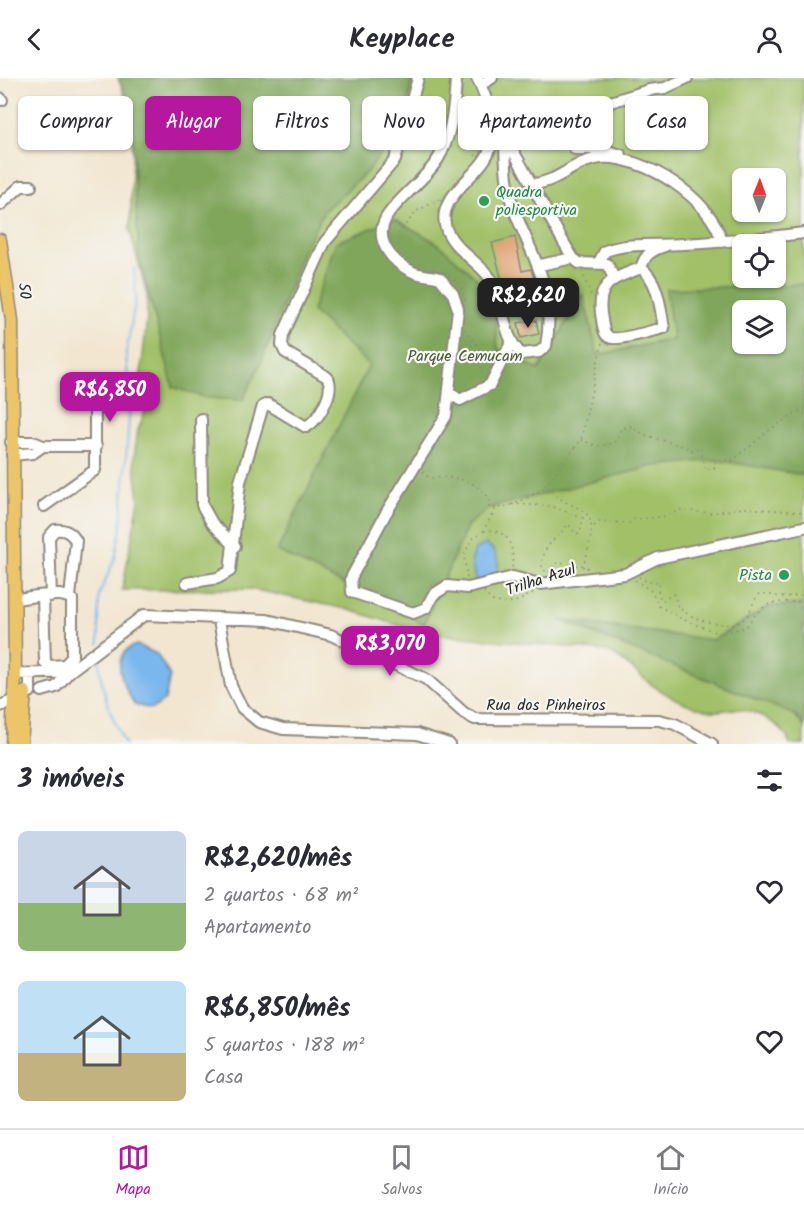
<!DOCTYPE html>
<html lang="pt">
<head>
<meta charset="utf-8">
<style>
	:root { --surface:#fff; --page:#f7f7f7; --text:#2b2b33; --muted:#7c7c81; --line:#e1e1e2; --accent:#b5179e }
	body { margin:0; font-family:Kalam,sans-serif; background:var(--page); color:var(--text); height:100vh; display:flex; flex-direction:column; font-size:22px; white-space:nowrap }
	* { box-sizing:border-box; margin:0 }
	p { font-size:20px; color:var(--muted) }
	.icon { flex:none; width:33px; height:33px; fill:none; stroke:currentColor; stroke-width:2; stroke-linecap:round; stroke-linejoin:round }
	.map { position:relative; height:666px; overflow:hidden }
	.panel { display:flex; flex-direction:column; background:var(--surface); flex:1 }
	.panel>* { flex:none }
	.banner { position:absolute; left:18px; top:18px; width:768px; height:54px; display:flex; gap:12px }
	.needle { width:39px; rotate:1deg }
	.tools { position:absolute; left:732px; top:90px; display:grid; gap:12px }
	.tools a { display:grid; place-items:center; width:54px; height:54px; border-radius:9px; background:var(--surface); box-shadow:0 2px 4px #0004; font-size:30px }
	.price { position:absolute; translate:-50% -51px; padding:0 14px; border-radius:12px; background:var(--accent); color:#fff; font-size:20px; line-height:39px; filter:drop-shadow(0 2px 3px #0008) }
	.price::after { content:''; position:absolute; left:50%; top:36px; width:18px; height:14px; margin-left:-9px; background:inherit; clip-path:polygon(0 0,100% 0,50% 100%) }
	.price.current { background:#222; color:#fff }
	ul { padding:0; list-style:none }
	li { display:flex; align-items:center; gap:18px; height:150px; padding:0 18px }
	li span { display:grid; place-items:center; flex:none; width:168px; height:120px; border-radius:9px; color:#555 }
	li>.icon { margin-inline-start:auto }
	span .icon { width:72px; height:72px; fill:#fffc; stroke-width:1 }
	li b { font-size:26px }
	h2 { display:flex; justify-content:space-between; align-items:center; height:72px; padding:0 18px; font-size:26px }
	.tag { padding:0 21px; border-radius:9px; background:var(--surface); box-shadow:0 2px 4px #0004; font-size:21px; line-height:54px }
	.tag.current { background:var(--accent); color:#fff }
	header { display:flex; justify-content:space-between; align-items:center; height:78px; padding:0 18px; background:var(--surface); font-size:27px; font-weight:700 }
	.menu { display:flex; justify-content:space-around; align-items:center; height:84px; border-top:2px solid var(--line); background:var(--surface); font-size:16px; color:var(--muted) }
	.menu a { display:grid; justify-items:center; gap:3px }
	.menu .current { color:var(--accent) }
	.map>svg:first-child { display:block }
</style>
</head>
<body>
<header><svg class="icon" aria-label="back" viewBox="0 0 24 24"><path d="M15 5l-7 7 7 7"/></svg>Keyplace<svg class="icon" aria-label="person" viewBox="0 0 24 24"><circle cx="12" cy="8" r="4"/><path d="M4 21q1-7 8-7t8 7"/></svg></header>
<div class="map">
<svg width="804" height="666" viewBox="0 0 804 666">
	<rect width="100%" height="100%" fill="#f6f6f2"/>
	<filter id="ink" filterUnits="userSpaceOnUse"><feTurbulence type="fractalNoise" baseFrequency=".0167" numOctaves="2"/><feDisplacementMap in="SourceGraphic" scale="12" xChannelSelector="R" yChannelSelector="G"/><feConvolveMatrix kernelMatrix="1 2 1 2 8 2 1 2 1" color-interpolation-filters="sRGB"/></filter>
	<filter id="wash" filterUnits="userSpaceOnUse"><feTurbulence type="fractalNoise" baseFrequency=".008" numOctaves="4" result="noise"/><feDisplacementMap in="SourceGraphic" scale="24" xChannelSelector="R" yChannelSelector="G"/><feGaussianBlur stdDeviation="1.35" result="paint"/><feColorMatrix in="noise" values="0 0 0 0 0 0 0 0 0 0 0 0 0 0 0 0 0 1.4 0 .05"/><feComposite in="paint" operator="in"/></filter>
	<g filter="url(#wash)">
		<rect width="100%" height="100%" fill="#f2e6d0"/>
		<path fill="#a1c068" stroke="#66764a" stroke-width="1.5" fill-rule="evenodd" d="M127,0H804V666H790C784,646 754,631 734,631C724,632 716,635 706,632C688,628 670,619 655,609C638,597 625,581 606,573L424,555L346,531L251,511L122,512L139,422L134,380L138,352L145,334L140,305L147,241V218L130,153L134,36ZM742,100H776V134H742ZM742,166H776V200H742ZM742,232H776V266H742Z"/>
		<path fill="#80a65c" stroke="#566844" stroke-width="1.5" fill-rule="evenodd" d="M118,0H413L405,45L367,94L325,132L303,173L262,283L243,322L206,320L173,309L139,179L130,31Z
			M395,141L439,166L493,215L498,271L539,292L583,216L598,277L673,261L666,211L804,206V397L716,382L654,388L489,430L468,447L424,546L277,473L369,287L312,233L336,164ZM742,232H776V266H742Z
			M804,526V649L795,637L560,542L713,562L768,529Z"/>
		<path fill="#7ab7ed" stroke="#52718c" stroke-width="1.5" d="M486,466C499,474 501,490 494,502L482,505L475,501L472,483L475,472Z
			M137,567L157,576L170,598L165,622L152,631L135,627C123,609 107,575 137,567Z"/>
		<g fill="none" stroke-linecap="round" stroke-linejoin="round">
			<path stroke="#7ab7ed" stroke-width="2" d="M99,566V517L115,480L121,449L130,327L126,276L136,219L134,190
				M99,575C99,609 110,636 125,666"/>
		</g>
		<g id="blocks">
			<path fill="#e1a576" d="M515,159L522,193L531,191L537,211L526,213L531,231L511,236L492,165Z
				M536,242L539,256L521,260L518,245Z"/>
		</g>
	</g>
	<g filter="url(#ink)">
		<use href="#blocks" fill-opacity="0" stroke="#8e887e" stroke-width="1.5"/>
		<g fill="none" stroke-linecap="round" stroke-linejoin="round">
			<defs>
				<path id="minor" d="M456,0C455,26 452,58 438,81C426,101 396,122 386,140C373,163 393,185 413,194C422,198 431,197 440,200L453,216L458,231L446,338L386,435L351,500L352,514L413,535L426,530L433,517L447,508L468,510L513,499L540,506L625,496L658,480L804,449
					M477,0C485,15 489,33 498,47C525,91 546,136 573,180L579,185L607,186L614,200
					M480,7L492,0
					M0,20L2,22
					M582,34L574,56L575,71H601L621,77
					M497,46C494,58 492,71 485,81C471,103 434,123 447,153C456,173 478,183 490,200C506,224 500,255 521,276L539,274L546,268C556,214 536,186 517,139C506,115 505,83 505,57L649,12L665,10L687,0
					M534,106C559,104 575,82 601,80C644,77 712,121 722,164
					M0,127L21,108H31
					M599,184L605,173C631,164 655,168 683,166C723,164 764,160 804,155
					M540,187L573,180
					M641,190C659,203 660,230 664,250C653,252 617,264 609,259C603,256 603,247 602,242C595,206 611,201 641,190Z
					M641,190C645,176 652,172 665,168
					M450,315L460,322L490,307L511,265
					M201,341L202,427L212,445L235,468
					M11,364H33L43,368H96
					M12,377L33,375L43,368
					M44,428L95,392V323
					M187,505L218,500L230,493L240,404L263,328L268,326L306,349C319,342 336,312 327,299L285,274L282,267L283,257L325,164L395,82L418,0
					M51,518L49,459L55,452C65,451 71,454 76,463L70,519
					M14,521C29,520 59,512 72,521V579L65,587L50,588L45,585L43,519
					M219,542L231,608L242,630L259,644L283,651L417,656L449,666
					M15,596L69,594
					M30,596V614
					M42,613L56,609L69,594L144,537L267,542L331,557L426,601L464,635L475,641L659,642L675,646L712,666
					M0,628L15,622"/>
				<path id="major" d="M0,162L12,242L15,596L12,666
					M21,666L25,614"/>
			</defs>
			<use href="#minor" stroke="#8e887e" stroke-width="14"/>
			<use href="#major" stroke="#8e887e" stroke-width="15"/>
			<path stroke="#8e887e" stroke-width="1.5" stroke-dasharray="1.5 4.5" stroke-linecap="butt" d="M482,36L486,49
				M475,78L480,70
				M410,182L399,168L398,156L417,133L440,121
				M419,186L435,189
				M582,193L592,220
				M449,197L461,207L466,225
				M465,251L488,282L480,291L484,297
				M581,362L597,368L615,365L621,351L630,348C648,362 672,362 693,373L700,369L706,392L714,390L716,382H735C740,373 746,373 753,366C768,351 786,342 804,330
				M423,393L428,400C453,399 471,398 489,420V429L496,430
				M545,408L581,362L602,265
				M512,426L551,428L583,440L580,455L576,456L568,446C555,464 542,465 542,491L549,495L556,485L562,484L570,492L579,486L588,490
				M594,448L599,444L629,445L634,441L662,439L681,432L710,435L744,430L804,434
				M484,453C508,449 515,469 512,490
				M639,499L648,504H659L658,515L662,523L673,516C677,520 675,524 678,528C690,542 728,553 743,542C752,535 752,521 761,515L782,519L804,517
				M467,500L464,478L471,462L483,453L496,430C514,429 531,418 546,408C561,423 562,422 580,431C602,441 586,475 582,492
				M635,502L651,513L659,528L682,541L720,556L746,549C764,522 773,523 804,524
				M484,514L492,523C510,527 519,524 534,514"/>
			<use href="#minor" stroke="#fff" stroke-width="10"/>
			<use href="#major" stroke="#edc569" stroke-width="12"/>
		</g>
	</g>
	<g fill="#2e9e5b" stroke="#f6f6f2" stroke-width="2">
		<circle cx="484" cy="123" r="6"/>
		<circle cx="784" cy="497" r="6"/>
	</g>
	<g text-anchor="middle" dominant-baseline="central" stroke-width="4.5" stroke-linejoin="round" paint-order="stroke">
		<g font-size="16" fill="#27864d" stroke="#f6f6f2" text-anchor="start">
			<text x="496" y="114">Quadra<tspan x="496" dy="18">poliesportiva</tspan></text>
			<text x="772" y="497" text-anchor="end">Pista</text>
		</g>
		<g font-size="16" fill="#2b2b2b" stroke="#f6f6f2">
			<text transform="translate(24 213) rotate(82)">50</text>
			<text transform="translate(541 502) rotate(-18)">Trilha Azul</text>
			<text x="546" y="627">Rua dos Pinheiros</text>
		</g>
		<g font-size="16" fill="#4e583d" stroke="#f6f6f2">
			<text x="465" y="278">Parque Cemucam</text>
		</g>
	</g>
</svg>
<div class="tools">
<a><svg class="needle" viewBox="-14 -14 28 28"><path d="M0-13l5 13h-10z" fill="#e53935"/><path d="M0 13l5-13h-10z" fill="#7c7c81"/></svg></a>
<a><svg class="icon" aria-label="locate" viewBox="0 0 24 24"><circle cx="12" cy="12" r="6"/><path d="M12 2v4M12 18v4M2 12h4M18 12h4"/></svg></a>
<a><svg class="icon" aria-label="layers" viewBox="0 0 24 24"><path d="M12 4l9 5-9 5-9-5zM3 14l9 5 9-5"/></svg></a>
</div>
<b class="price current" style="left:528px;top:251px">R$2,620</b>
<b class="price" style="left:110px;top:345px">R$6,850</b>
<b class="price" style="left:390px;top:599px">R$3,070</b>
<div class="banner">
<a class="tag">Comprar</a>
<a class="tag current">Alugar</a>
<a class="tag">Filtros</a>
<a class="tag">Novo</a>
<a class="tag">Apartamento</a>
<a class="tag">Casa</a>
</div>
</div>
<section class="panel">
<h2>3 imóveis<svg class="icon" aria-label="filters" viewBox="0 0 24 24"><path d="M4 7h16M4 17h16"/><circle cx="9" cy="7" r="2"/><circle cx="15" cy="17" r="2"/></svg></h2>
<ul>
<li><span style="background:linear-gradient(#c9d6e8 60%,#8fb573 0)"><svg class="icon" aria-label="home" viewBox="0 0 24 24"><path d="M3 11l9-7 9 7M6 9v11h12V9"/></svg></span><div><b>R$2,620/mês</b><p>2 quartos · 68 m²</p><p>Apartamento</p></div><svg class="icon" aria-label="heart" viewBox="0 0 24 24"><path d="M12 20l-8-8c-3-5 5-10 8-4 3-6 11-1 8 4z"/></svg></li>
<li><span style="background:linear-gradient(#bfe0f5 60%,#c2b280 0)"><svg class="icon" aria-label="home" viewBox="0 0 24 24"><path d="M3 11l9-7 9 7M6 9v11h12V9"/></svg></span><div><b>R$6,850/mês</b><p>5 quartos · 188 m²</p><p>Casa</p></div><svg class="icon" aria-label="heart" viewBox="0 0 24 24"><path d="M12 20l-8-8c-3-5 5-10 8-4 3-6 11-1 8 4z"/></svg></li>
</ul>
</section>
<nav class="menu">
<a class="current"><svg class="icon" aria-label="map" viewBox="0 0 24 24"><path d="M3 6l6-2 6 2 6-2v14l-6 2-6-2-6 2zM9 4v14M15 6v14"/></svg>Mapa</a>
<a><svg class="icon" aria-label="saved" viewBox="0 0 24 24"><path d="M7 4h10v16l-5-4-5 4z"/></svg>Salvos</a>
<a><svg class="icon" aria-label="home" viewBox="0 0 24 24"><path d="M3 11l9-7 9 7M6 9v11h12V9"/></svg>Início</a>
</nav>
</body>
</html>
